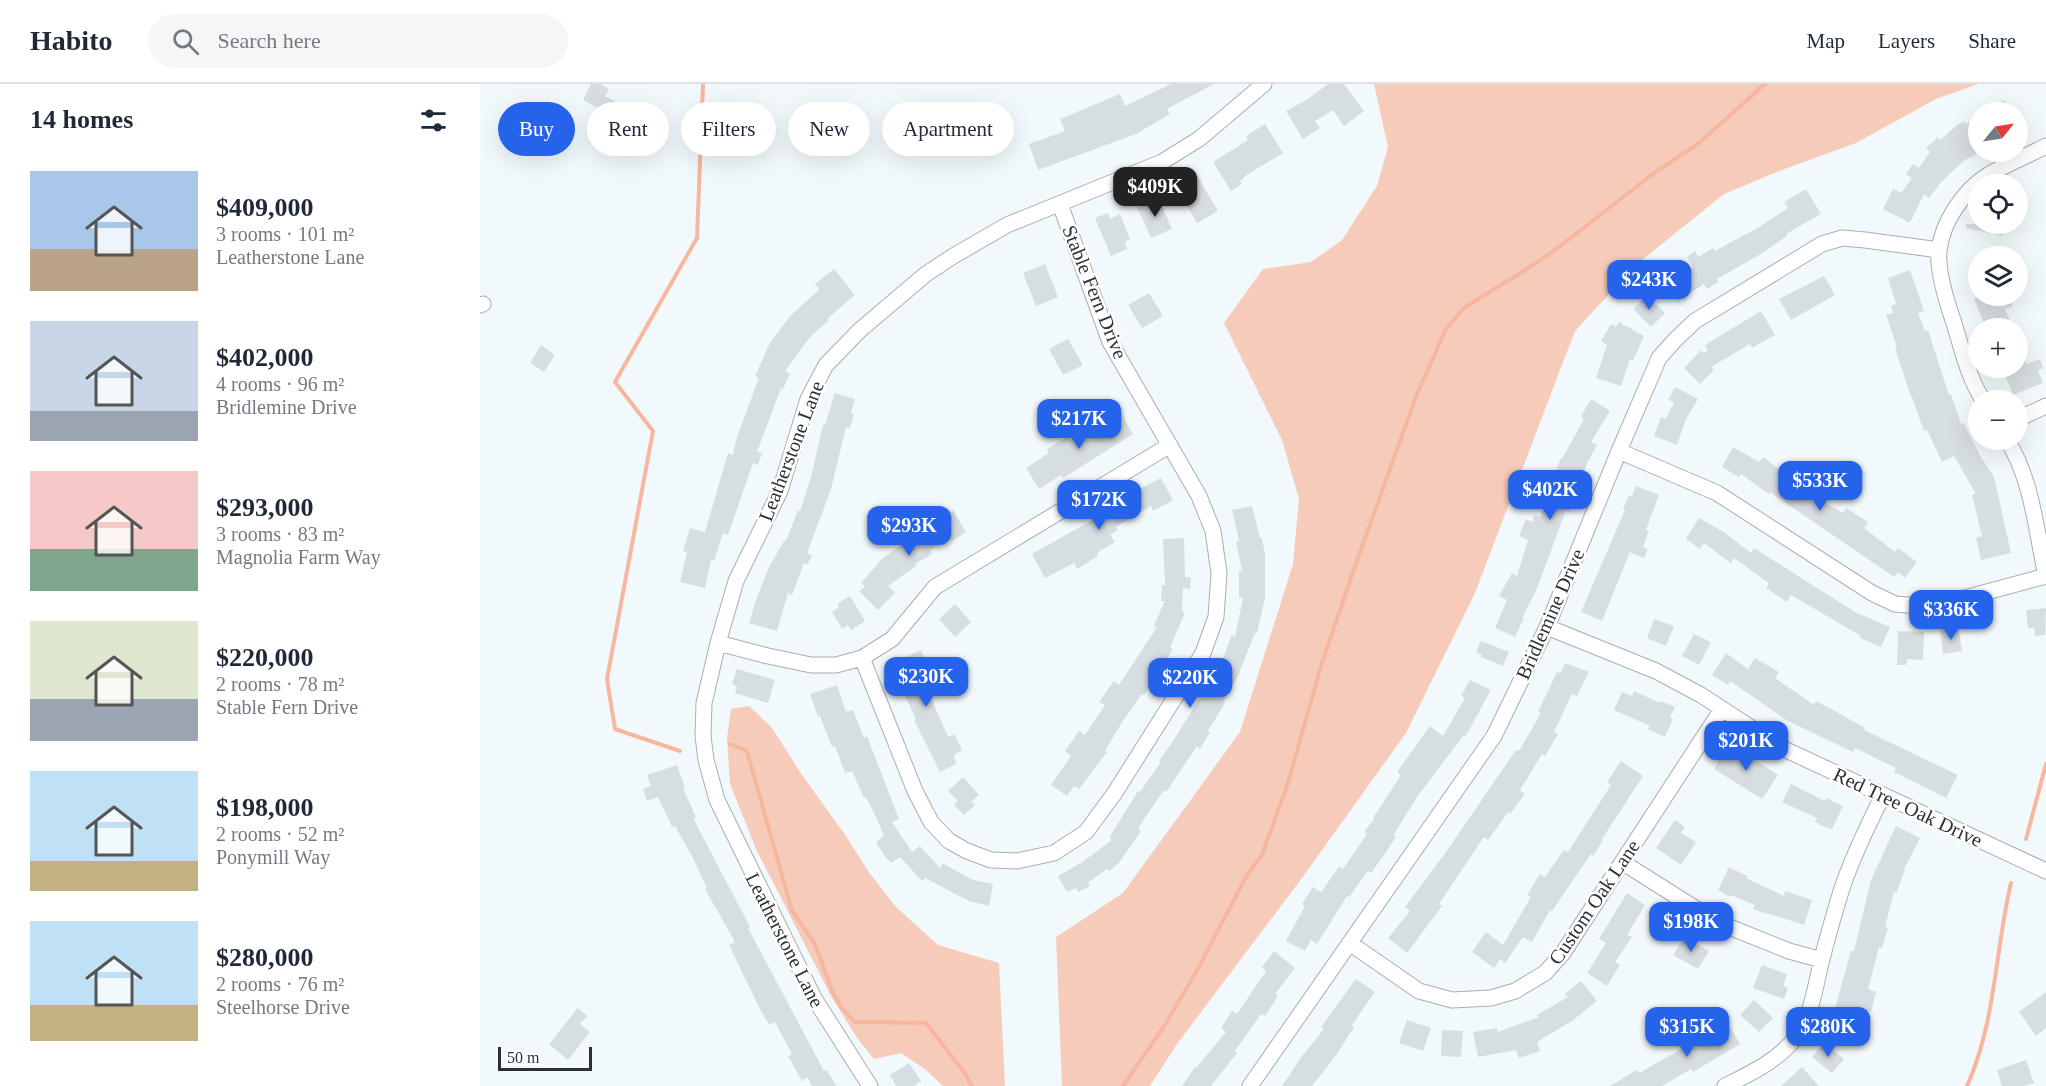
<!DOCTYPE html>
<html lang="en">
<head>
<meta charset="utf-8">
<style>
	:root { --surface:#fff; --page:#f6f6f7; --text:#1f2937; --muted:#747a83; --line:#e0e1e3; --accent:#2563eb }
	body { margin:0; font-family:Georgia,serif; background:var(--page); color:var(--text); height:100vh; display:flex; flex-direction:column; font-size:22px; white-space:nowrap }
	* { box-sizing:border-box; margin:0 }
	p { font-size:20px; color:var(--muted) }
	.icon { flex:none; width:33px; height:33px; fill:none; stroke:currentColor; stroke-width:2; stroke-linecap:round; stroke-linejoin:round }
	.map { position:relative; flex:1; overflow:hidden }
	.panel { display:flex; flex-direction:column; background:var(--surface); width:480px }
	.panel>* { flex:none }
	.guide { position:absolute; left:18px; top:18px; width:570px; height:54px; display:flex; gap:12px }
	.needle { width:39px; rotate:60deg }
	.buttons { position:absolute; left:1488px; top:18px; display:grid; gap:12px }
	.buttons a { display:grid; place-items:center; width:60px; height:60px; border-radius:50%; background:var(--surface); box-shadow:0 6px 24px #0002; font-size:30px }
	.scale { position:absolute; left:18px; bottom:15px; width:94px; box-sizing:border-box; padding-left:6px; border:3px solid #2d2f31; border-top:0; font-size:16px; line-height:21px; white-space:nowrap; color:#2d2f31; -webkit-text-stroke:4px #fff; paint-order:stroke }
	.price { position:absolute; translate:-50% -51px; padding:0 14px; border-radius:12px; background:var(--accent); color:#fff; font-size:20px; line-height:39px; filter:drop-shadow(0 2px 3px #0008) }
	.price::after { content:''; position:absolute; left:50%; top:36px; width:18px; height:14px; margin-left:-9px; background:inherit; clip-path:polygon(0 0,100% 0,50% 100%) }
	.price.on { background:#222; color:#fff }
	ul { padding:0; list-style:none }
	li { display:flex; align-items:center; gap:18px; height:150px; padding:0 30px }
	li span { display:grid; place-items:center; flex:none; width:168px; height:120px; border-radius:0px; color:#555 }
	li>.icon { margin-inline-start:auto }
	span .icon { width:72px; height:72px; fill:#fffc; stroke-width:1 }
	li b { font-size:26px }
	h2 { display:flex; justify-content:space-between; align-items:center; height:72px; padding:0 30px; font-size:26px }
	.tag { padding:0 21px; border-radius:27px; background:var(--surface); box-shadow:0 6px 24px #0002; font-size:21px; line-height:54px }
	.tag.on { background:var(--accent); color:#fff }
	header { display:flex; align-items:center; gap:36px; box-sizing:border-box; height:84px; padding:0 30px; background:var(--surface); border-bottom:2px solid var(--line) }
	header strong { font-size:28px }
	nav { display:flex; gap:33px; margin-inline-start:auto; font-size:21px }
	.search { width:420px; height:54px; background:var(--page); display:flex; align-items:center; gap:15px; box-sizing:border-box; padding:0 21px; border-radius:33px; color:var(--muted); font-size:22px }
	main { display:flex; flex:1; min-height:0 }
	.map>svg:first-child { display:block }
</style>
</head>
<body>
<header>
<strong>Habito</strong>
<div class="search"><svg class="icon" aria-label="search" viewBox="0 0 24 24"><circle cx="10" cy="10" r="6"/><path d="M15 15l6 6"/></svg>Search here</div>
<nav><a>Map</a><a>Layers</a><a>Share</a></nav>
</header>
<main>
<section class="panel">
<h2>14 homes<svg class="icon" aria-label="filters" viewBox="0 0 24 24"><path d="M4 7h16M4 17h16"/><circle cx="9" cy="7" r="2"/><circle cx="15" cy="17" r="2"/></svg></h2>
<ul>
<li><span style="background:linear-gradient(#a9c7e8 65%,#b9a48a 0)"><svg class="icon" aria-label="home" viewBox="0 0 24 24"><path d="M3 11l9-7 9 7M6 9v11h12V9"/></svg></span><div><b>$409,000</b><p>3 rooms · 101 m²</p><p>Leatherstone Lane</p></div></li>
<li><span style="background:linear-gradient(#c9d6e8 75%,#9aa5b1 0)"><svg class="icon" aria-label="home" viewBox="0 0 24 24"><path d="M3 11l9-7 9 7M6 9v11h12V9"/></svg></span><div><b>$402,000</b><p>4 rooms · 96 m²</p><p>Bridlemine Drive</p></div></li>
<li><span style="background:linear-gradient(#f6c9c9 65%,#7fa58c 0)"><svg class="icon" aria-label="home" viewBox="0 0 24 24"><path d="M3 11l9-7 9 7M6 9v11h12V9"/></svg></span><div><b>$293,000</b><p>3 rooms · 83 m²</p><p>Magnolia Farm Way</p></div></li>
<li><span style="background:linear-gradient(#dfe7d0 65%,#9aa5b1 0)"><svg class="icon" aria-label="home" viewBox="0 0 24 24"><path d="M3 11l9-7 9 7M6 9v11h12V9"/></svg></span><div><b>$220,000</b><p>2 rooms · 78 m²</p><p>Stable Fern Drive</p></div></li>
<li><span style="background:linear-gradient(#bfe0f5 75%,#c2b280 0)"><svg class="icon" aria-label="home" viewBox="0 0 24 24"><path d="M3 11l9-7 9 7M6 9v11h12V9"/></svg></span><div><b>$198,000</b><p>2 rooms · 52 m²</p><p>Ponymill Way</p></div></li>
<li><span style="background:linear-gradient(#bfe0f5 70%,#c2b280 0)"><svg class="icon" aria-label="home" viewBox="0 0 24 24"><path d="M3 11l9-7 9 7M6 9v11h12V9"/></svg></span><div><b>$280,000</b><p>2 rooms · 76 m²</p><p>Steelhorse Drive</p></div></li>
</ul>
</section>
<div class="map">
<svg width="1566" height="1002" viewBox="0 0 1566 1002">
	<rect width="100%" height="100%" fill="#f2f9fd"/>
	<path fill="#f7cbba" d="M894,0H1498L1456,15L1376,59L1302,86L1244,110L1157,180L1095,247L995,509L926,649L822,794L697,960L670,1002H582L576,853L643,809L760,648L813,480L819,415L802,356L744,239L783,185L831,178L862,156L897,102L908,63Z
		M269,622L292,644L322,691L366,752L388,787L416,823L458,861L519,879L525,1002H463L446,986L421,969L394,975L377,954L351,912L276,765L250,700L247,654L251,625Z"/>
	<g fill="none" stroke-linecap="round" stroke-linejoin="round">
		<path stroke="#f7b79e" stroke-width="4" d="M250,660L267,667L312,827L335,860L352,907L361,923L375,938L446,939L484,988L492,1002
			M200,667L135,645L127,595L173,347L135,298L217,154L223,0
			M1546,755L1566,680
			M643,1002L685,941L719,883L767,791L782,771L808,699L841,582L874,485L937,310L966,245L984,224L1061,176L1092,153L1174,89L1219,59L1285,0
			M1487,1002C1516,938 1515,866 1531,799"/>
	</g>
	<path fill="#d7dee2" d="M111,0H121L129,5L125,12L135,17L128,29L103,16Z
		M691,0H734L687,25L690,30L656,50L558,86L549,60L585,47L580,35L640,10L645,22Z
		M848,0H864L884,27L864,42L853,26L835,37L840,44L823,55L806,27L826,16Z
		M1524,16L1531,28H1500Z
		M1494,35L1498,43V68H1501L1485,76L1462,97L1449,114L1444,110L1430,139L1403,125L1413,105L1421,109L1432,94L1426,90L1433,80L1439,84L1450,68L1446,64L1458,53L1460,56L1477,41L1484,37L1486,40Z
		M785,40L803,69L768,90L760,97L762,100L751,107L733,78L768,56L766,52Z
		M718,93L738,127L717,139L695,102L705,96L707,99Z
		M1326,105L1341,130L1306,150L1307,152L1279,171L1237,195L1239,198L1227,205L1224,200L1197,217L1187,200L1213,183L1207,173L1215,167L1218,173L1233,164L1235,167L1279,143L1308,124L1304,118Z
		M678,113L692,145L671,154L657,123Z
		M628,129L630,135L640,130L650,155L645,158L647,165L631,172L615,134Z
		M1486,140H1525L1523,152L1486,144Z
		M565,180L578,213L556,222L543,189Z
		M354,185L375,211L347,235L349,236L330,253L305,287L310,290L303,305L301,304L277,368L282,369L278,381L273,379L248,451L243,449L234,477L231,476L225,504L200,498L207,468L203,467L210,444L225,448L248,369L253,371L257,353L279,294L275,292L290,259L311,231L339,206L335,200Z
		M1430,186L1444,227L1438,229L1445,247L1448,246L1469,311L1471,310L1481,340L1484,339L1499,370L1514,393L1531,469L1501,476L1496,454L1502,452L1492,411L1496,410L1474,372L1462,378L1447,346L1444,347L1432,313H1431L1415,264L1417,263L1406,231L1413,229L1411,222L1416,220L1408,194Z
		M1344,192L1355,211L1311,236L1299,215Z
		M669,209L683,232L662,244L648,221Z
		M1167,211L1185,229L1171,243L1153,225Z
		M1502,212H1521L1522,215L1529,213L1533,222L1525,225L1533,244H1506L1494,215Z
		M1281,227L1295,251L1272,264L1270,260L1231,283L1234,286L1220,300L1204,284L1221,266L1224,269L1228,266L1225,261Z
		M1139,238L1164,252L1153,277L1150,275L1141,302L1116,294L1127,261L1121,257L1131,240L1136,243Z
		M588,255L603,281L583,291L569,265Z
		M1538,257L1547,280L1560,275L1563,284L1558,286L1563,299L1533,311L1524,288L1538,284Z
		M61,261L75,271L64,288L50,279Z
		M1195,303L1218,315L1206,335L1197,361L1174,352L1181,333L1186,335L1194,318L1188,316Z
		M355,309L375,315L371,329L374,330L370,344L366,343L351,405L327,469L332,472L327,481L324,479L312,511L308,509L297,547L269,539L276,516L288,485L304,457H306L318,426L320,427L331,393L343,341H345Z
		M1111,315L1130,327L1111,358L1117,361L1107,379L1090,428L1086,426L1056,507L1042,534H1044L1035,553L1015,544L1027,516L1019,512L1032,489L1037,492L1048,456L1039,452L1046,435L1052,438L1055,430L1060,433L1078,394L1074,392L1081,374L1082,375L1104,335L1101,332Z
		M640,327L653,350L583,394L581,391L559,405L546,384L569,369L567,365L587,353L589,356Z
		M1253,363L1279,378L1283,373L1336,413L1363,429L1366,424L1388,438L1384,444L1415,468L1418,464L1437,478L1425,494L1418,488L1414,493L1290,408L1289,410L1261,390L1259,393L1242,383Z
		M681,394L693,416L673,427L671,422L636,443L638,446L630,451L635,458L617,469L618,472L597,485L594,479L565,494L552,470L634,424L632,421L653,408Z
		M1156,402L1179,411L1166,446L1169,447L1163,463L1168,465L1164,474L1150,468L1122,537L1101,528L1145,426L1143,425L1149,411L1152,412Z
		M772,422L780,454H782L785,470V514L777,549H775L758,592L743,618L745,619L728,647L730,648L720,665L717,662L686,708L684,706L658,744L661,747L639,779L629,787L627,785L608,799L610,802L598,808L596,804L587,808L578,792L601,779L632,756L629,754L658,707L660,708L681,678L679,677L693,657L725,606L727,607L744,577H742L752,551L755,553L763,514H759V487H762L756,458L759,457L752,426Z
		M473,426L486,448L471,458L469,454L450,466L452,470L435,480L436,482L408,502L415,509L398,526L379,507L385,503L381,499L402,475L428,456L424,450L445,437L448,442Z
		M1219,434L1245,449L1271,469L1274,464L1375,528L1410,543L1401,563L1380,554L1381,552L1311,511L1307,518L1286,504L1289,499L1254,474L1251,479L1224,459L1220,465L1206,455Z
		M704,454L705,493H711L710,505L703,504L702,527L705,529L690,563L693,565L664,611L662,610L641,640L625,667L627,668L599,705L594,702L587,712L571,701L591,672L585,667L599,647L605,651L625,621L619,618L634,597L639,601L677,543L674,541L685,517H681L682,501H685L683,455Z
		M370,512L385,537L371,546L368,541L362,545L352,528L359,523L357,520Z
		M475,520L491,538L475,553L459,535Z
		M1566,524L1565,551L1555,552L1554,544H1548L1546,526Z
		M1174,535L1194,542L1186,562L1167,554Z
		M1478,543L1482,567L1463,570L1460,546Z
		M1418,547L1444,548L1443,576L1427,575L1426,581H1417Z
		M1214,550L1231,558L1219,581L1202,572Z
		M1001,557L1029,568L1023,582L1001,573L1002,571L996,568Z
		M441,566L459,610L451,613L454,621L468,653L474,650L482,666L474,671L476,680L460,688L434,636L436,635L410,580Z
		M1246,569L1268,585L1275,574L1299,588L1295,594L1334,621L1336,617L1351,625L1385,644L1384,646L1478,691L1466,714L1414,688L1416,684L1375,664L1373,668L1308,637L1250,597L1248,601L1232,591Z
		M1085,579L1109,588L1097,612L1092,610L1074,648L1078,650L1065,672L1062,670L1040,706L1045,710L1030,730L1028,728L1008,756L1004,753L959,820L962,822L927,869L908,854L930,827L925,823L966,768L1036,666L1039,667L1061,629L1058,628L1077,588L1081,589Z
		M257,585L295,596L288,619L255,609L257,602L252,600Z
		M990,596L1011,606L985,653L983,652L937,713L913,752L916,753L902,774L891,789L888,787L869,813L867,812L837,860L831,856L825,867L806,857L825,822L822,820L833,803L841,808L859,783L863,785L887,750L884,748L894,735L893,734L921,691L917,688L950,642L963,652L985,614L981,612Z
		M357,601L366,628L373,626L384,654L387,652L419,735L412,738L432,768L440,762L460,784L462,779L493,796L513,800L509,822L489,817L445,794L442,797L420,773L411,779L406,774L396,758L404,752L397,735L386,713L384,714L372,687L365,689L355,662L352,663L340,632L338,633L330,610Z
		M1154,607L1180,619L1181,617L1195,623L1190,633L1193,635L1185,653L1168,645L1170,642L1134,626L1142,608L1152,612Z
		M1254,662L1298,691L1282,715L1234,685L1243,669L1249,672Z
		M1141,677L1163,692L1122,755L1123,756L1113,772L1111,770L1072,827L1070,826L1052,858L1043,853L1025,879L1020,875L1014,884L992,868L1006,848L1023,861L1051,813L1047,811L1060,790L1065,793L1084,766L1088,768L1131,701L1127,698Z
		M197,681L205,704L203,705L216,733L213,734L270,843L268,844L344,987L347,986L356,1002H332L327,993L322,997L308,972L312,970L295,938L289,941L278,921L249,861L255,858L225,805L227,804L214,776L195,742L192,743L178,713L167,717L163,705L171,702L167,691Z
		M483,693L499,711L491,718L495,721L484,731L474,721L478,717L468,707Z
		M1311,700L1345,717L1346,714L1363,722L1352,745L1340,741L1335,737L1337,734L1302,718Z
		M1195,736L1205,743L1201,749L1216,758L1201,781L1176,764Z
		M1416,742L1440,754L1424,785L1425,786L1416,809L1414,808L1405,843L1408,844L1402,864L1399,863L1388,905L1396,908L1391,928L1383,926L1373,958L1348,950L1371,867H1374L1391,796Z
		M1249,783L1267,792L1266,794L1304,812L1305,807L1332,816L1324,841L1287,829V830L1273,825L1275,821L1251,811L1250,813L1238,806Z
		M1147,809L1165,821L1147,851L1152,853L1135,878L1140,881L1127,902L1107,889L1126,859L1119,855Z
		M1204,853L1229,867L1218,885L1193,871Z
		M794,867L815,884L795,910L798,912L785,932L781,930L755,967L757,969L731,1002H702L715,983L716,984L746,948L741,944L752,927L757,930L786,887L782,883Z
		M1282,881L1307,890L1303,902L1308,904L1304,915L1273,904Z
		M876,895L895,908L872,941L874,943L857,970L832,1002H802L822,972L844,945L841,943Z
		M1101,897L1117,917L1092,937L1057,958L1060,967L1039,974L1036,966L998,973L993,948L1017,944L1018,948L1059,933L1057,931L1088,913L1085,910Z
		M1566,908V944L1556,952L1539,928Z
		M1274,916L1293,934L1279,948L1260,931Z
		M98,924L107,932L100,940L110,948L88,976L69,960Z
		M1244,932L1260,960L1213,988L1211,985L1182,1002H1130L1157,986L1159,989L1230,949L1226,942Z
		M927,936L951,944L943,967L919,959Z
		M962,946L983,947L981,973L961,972Z
		M1344,959L1364,975L1352,989L1332,973Z
		M1546,976L1554,999L1544,1002H1522L1517,986Z
		M429,979L441,997L434,1002H416L410,991Z
		M1322,983L1339,1002H1301Z"/>
	<g fill="none" stroke-linecap="round" stroke-linejoin="round">
		<defs>
			<path id="minor" d="M0,221L3,220
				M1503,316C1488,293 1482,265 1474,239C1467,219 1457,187 1459,167C1462,138 1484,106 1508,91C1527,80 1547,72 1566,62
				M1538,335L1566,322
				M1527,356C1552,395 1556,446 1566,492
				M1139,367L1237,409L1392,509L1415,520L1451,523L1566,492
				M1067,543L1176,587L1221,611L1302,664L1566,787
				M238,559L288,572L331,581H356L382,574L412,555L455,503L690,361
				M382,574L435,707L451,738L469,757L487,767L511,776L537,777L574,769L606,748L634,710L723,569L736,533L739,489L733,447L719,412L630,258L580,120
				M1142,778L1237,838L1309,867L1342,876
				M871,860L939,907L972,916L1011,914L1035,907L1065,889L1083,869L1242,625
				M390,1002L334,914L237,716L226,676L223,652L224,619L238,559L256,497L300,407L328,315L346,281L380,246L446,190L475,171L527,141L682,78L719,55L784,0
				M770,1002L1014,652L1067,543L1139,367L1179,274L1195,256L1215,237L1342,160L1362,154L1385,156L1459,166
				M1245,1002C1271,989 1298,977 1316,953C1333,929 1335,902 1342,875C1348,851 1355,827 1362,804C1373,772 1388,741 1403,711"/>
		</defs>
		<use href="#minor" stroke="#a8afb2" stroke-width="17"/>
		<use href="#minor" stroke="#fff" stroke-width="15"/>
	</g>
	<g text-anchor="middle" dominant-baseline="central" stroke-width="5" stroke-linejoin="round" paint-order="stroke">
		<g font-size="20" fill="#2d2f31" stroke="#fff">
			<text transform="translate(615 208) rotate(68)">Stable Fern Drive</text>
			<text transform="translate(311 367) rotate(-69)">Leatherstone Lane</text>
			<text transform="translate(1070 530) rotate(-66)">Bridlemine Drive</text>
			<text transform="translate(1428 723) rotate(25)">Red Tree Oak Drive</text>
			<text transform="translate(1114 818) rotate(-56)">Custom Oak Lane</text>
			<text transform="translate(305 856) rotate(63)">Leatherstone Lane</text>
		</g>
	</g>
</svg>
<div class="buttons">
<a><svg class="needle" viewBox="-14 -14 28 28"><path d="M0-13l5 13h-10z" fill="#e53935"/><path d="M0 13l5-13h-10z" fill="#747a83"/></svg></a>
<a><svg class="icon" aria-label="locate" viewBox="0 0 24 24"><circle cx="12" cy="12" r="6"/><path d="M12 2v4M12 18v4M2 12h4M18 12h4"/></svg></a>
<a><svg class="icon" aria-label="layers" viewBox="0 0 24 24"><path d="M12 4l9 5-9 5-9-5zM3 14l9 5 9-5"/></svg></a>
<a>+</a>
<a>−</a>
</div>
<div class="scale">50 m</div>
<b class="price on" style="left:675px;top:134px">$409K</b>
<b class="price" style="left:1169px;top:227px">$243K</b>
<b class="price" style="left:599px;top:366px">$217K</b>
<b class="price" style="left:1340px;top:428px">$533K</b>
<b class="price" style="left:1070px;top:437px">$402K</b>
<b class="price" style="left:619px;top:447px">$172K</b>
<b class="price" style="left:429px;top:473px">$293K</b>
<b class="price" style="left:1471px;top:557px">$336K</b>
<b class="price" style="left:446px;top:624px">$230K</b>
<b class="price" style="left:710px;top:625px">$220K</b>
<b class="price" style="left:1266px;top:688px">$201K</b>
<b class="price" style="left:1211px;top:869px">$198K</b>
<b class="price" style="left:1207px;top:974px">$315K</b>
<b class="price" style="left:1348px;top:974px">$280K</b>
<div class="guide">
<a class="tag on">Buy</a>
<a class="tag">Rent</a>
<a class="tag">Filters</a>
<a class="tag">New</a>
<a class="tag">Apartment</a>
</div>
</div>
</main>
</body>
</html>
